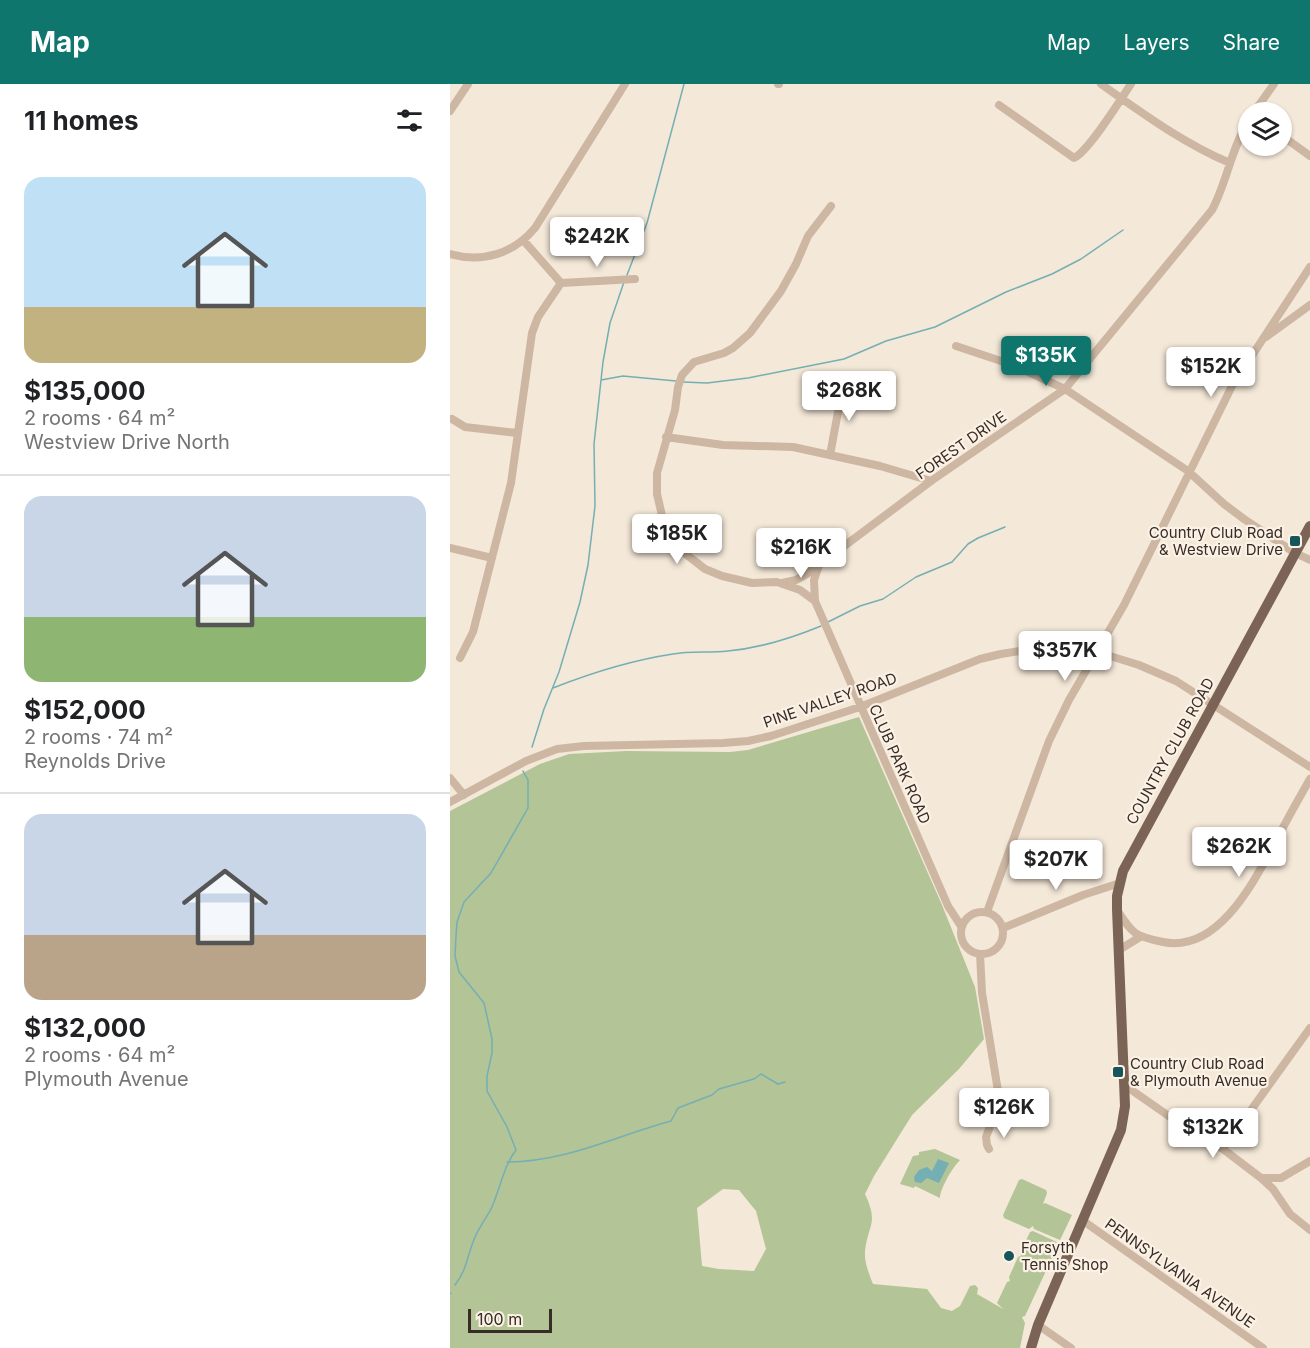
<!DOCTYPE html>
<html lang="en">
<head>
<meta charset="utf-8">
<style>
	:root { --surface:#fff; --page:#f2f2f2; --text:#202124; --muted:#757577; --line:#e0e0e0; --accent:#0f766e }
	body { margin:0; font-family:Inter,sans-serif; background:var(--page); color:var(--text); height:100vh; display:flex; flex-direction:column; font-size:22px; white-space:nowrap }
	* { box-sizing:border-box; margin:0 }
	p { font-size:20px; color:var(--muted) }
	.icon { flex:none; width:33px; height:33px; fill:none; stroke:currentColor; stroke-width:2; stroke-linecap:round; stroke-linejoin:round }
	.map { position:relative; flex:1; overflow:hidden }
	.panel { display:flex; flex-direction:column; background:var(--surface); width:450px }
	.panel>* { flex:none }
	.fabs { position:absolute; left:788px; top:18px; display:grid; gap:12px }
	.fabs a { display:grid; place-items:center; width:54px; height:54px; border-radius:50%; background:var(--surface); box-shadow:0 2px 4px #0004; font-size:30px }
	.scale { position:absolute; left:18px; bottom:15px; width:84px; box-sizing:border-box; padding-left:6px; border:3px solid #372c26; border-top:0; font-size:16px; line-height:21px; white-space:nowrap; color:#372c26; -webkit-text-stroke:4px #fbf1e4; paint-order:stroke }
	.price { position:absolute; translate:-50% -51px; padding:0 14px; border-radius:6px; background:#fff; color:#222; font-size:20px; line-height:39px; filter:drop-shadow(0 2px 3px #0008) }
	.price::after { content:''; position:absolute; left:50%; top:36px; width:18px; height:14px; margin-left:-9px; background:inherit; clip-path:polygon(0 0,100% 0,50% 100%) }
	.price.on { background:var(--accent); color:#fff }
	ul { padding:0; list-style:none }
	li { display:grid; align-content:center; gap:12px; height:318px; padding:0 24px }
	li+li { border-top:2px solid var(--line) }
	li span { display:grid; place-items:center; height:186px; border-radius:18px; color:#555 }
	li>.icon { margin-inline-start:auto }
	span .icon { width:108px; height:108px; fill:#fffc; stroke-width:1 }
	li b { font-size:26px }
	h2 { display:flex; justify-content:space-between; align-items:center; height:72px; padding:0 24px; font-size:26px }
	header { display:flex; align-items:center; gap:36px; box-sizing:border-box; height:84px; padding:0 30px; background:var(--accent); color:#fff }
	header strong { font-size:28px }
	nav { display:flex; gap:33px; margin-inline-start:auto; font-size:21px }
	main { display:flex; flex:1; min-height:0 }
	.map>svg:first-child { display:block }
</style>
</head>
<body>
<header>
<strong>Map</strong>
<nav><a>Map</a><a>Layers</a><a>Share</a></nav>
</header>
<main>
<section class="panel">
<h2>11 homes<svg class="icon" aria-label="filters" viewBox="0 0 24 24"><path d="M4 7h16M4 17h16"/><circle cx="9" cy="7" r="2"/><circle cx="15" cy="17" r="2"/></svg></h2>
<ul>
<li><span style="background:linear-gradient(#bfe0f5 70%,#c2b280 0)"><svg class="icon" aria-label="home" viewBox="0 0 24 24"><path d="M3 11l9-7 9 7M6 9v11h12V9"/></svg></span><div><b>$135,000</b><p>2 rooms · 64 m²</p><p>Westview Drive North</p></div></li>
<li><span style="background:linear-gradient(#c9d6e8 65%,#8fb573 0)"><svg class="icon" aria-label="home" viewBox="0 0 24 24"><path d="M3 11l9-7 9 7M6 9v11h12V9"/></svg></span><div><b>$152,000</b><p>2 rooms · 74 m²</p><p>Reynolds Drive</p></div></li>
<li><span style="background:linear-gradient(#c9d6e8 65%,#b9a48a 0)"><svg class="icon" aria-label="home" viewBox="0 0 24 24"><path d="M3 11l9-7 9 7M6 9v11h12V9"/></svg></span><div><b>$132,000</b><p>2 rooms · 64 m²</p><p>Plymouth Avenue</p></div></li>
</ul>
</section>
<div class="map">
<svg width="860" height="1264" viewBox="0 0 860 1264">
	<rect width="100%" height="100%" fill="#f4e8d8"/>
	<path fill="#b3c496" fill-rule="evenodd" d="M409,633L492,821L525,903L534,955L509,985L462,1031L424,1092L415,1110C429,1140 418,1140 415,1167C414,1178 419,1190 423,1200L477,1205L491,1224L502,1227L510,1222L520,1202L525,1201L528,1204L527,1210L553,1225L547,1219L557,1198L560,1197L559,1193L568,1173L571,1172L570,1169L580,1148L583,1147L609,1159L575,1232L572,1233L575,1239L570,1264H0V727L90,680L119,670L176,667L280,668L298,666ZM273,1105L289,1106L306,1127L316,1165L304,1187L269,1185L252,1182L247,1124Z
		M485,1065L510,1076C502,1084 490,1105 490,1114L465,1102L464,1104L450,1100L463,1072L469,1071V1068Z
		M572,1095L596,1106L597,1109L593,1120L595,1119L622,1131L610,1156L584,1145L583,1142L579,1145L554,1134L553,1131L569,1096Z"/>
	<path fill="#74afb4" d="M488,1075L499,1079L489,1099L477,1094L471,1099L465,1098L464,1093L469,1086L477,1083L482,1087Z"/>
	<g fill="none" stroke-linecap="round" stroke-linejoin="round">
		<path stroke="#74afb4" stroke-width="1.5" d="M177,191L197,139L234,0
			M151,296L173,292L226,297
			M233,298L257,299L298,294L394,275L436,257L485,243L556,208L602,190L631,175L673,146
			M378,538L410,522L433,515L466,493L502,478L518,460L528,454L555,443
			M103,604C141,589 183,576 223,570C241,567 259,569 278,567C310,564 342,554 371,542
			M82,663L94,625L109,588L130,518L138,481L145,422L144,360L153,278L160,239L174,198
			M57,1078C116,1078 165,1052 221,1037L228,1024L262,1011L269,1005L304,995L311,990L328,1000L335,998
			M5,1201C16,1187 17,1174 23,1158C27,1146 35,1136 41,1125C50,1106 53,1083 66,1066L57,1043L37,1007V992L42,969V955L34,919L9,888L5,872L6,852L7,838L14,818L41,789L78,724V696L73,687
			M0,1210L1,1209"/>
		<path stroke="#cdb7a3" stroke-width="8" d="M328,0H329
			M651,0C692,29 733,59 780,79
			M549,21L624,74C639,67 670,16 681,0
			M0,27L18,0
			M804,28L824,0
			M831,51L860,72
			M381,122L358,152L346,180L331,207L300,249L283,264L274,269L244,278L232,291L228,303L225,326L207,389V410L214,440L221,454L237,471L255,485L272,492L302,499L327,498L350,506L365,517L498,822L511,842
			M74,157L111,199
			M0,170C33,179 63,170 85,144L175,0
			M111,199L185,195
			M816,253L860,221
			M506,262L563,281L615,305L738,387L774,420L794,435L845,469L860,476
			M2,335L15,343L67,349
			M216,353L273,361L343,363L430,382L481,397
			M380,371L393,301
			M0,464L42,474
			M332,499L346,496L357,490L481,397L615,305L762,126C777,98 781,65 798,38
			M365,517L364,496L369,481
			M10,574L23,548L61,399L82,249L88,233L111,199
			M0,694L14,711
			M0,718L76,677L107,665L134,662L273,659L298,657L321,652L410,623L530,575L551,570L576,566L647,568L689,581L726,597L860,683
			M667,826C683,850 684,852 713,858C768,869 803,799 825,759C836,737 848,716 860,695
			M511 849a21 21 0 1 1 42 0a21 21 0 1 1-42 0Z
			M537,828L599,657L619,616L674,521L782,302L860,183
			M553,844L633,811L670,799
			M669,866L690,853
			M530,870L532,909L548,1007L547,1024L536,1053L537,1061L539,1065
			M674,998L680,1005L749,1053L773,1065L811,1094L823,1105L840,1130L860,1146
			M773,1065L860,944
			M812,1094H831L860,1077
			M632,1136L813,1264
			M588,1241L621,1264"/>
		<path stroke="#7b6355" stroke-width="10" d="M581,1264L588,1241L671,1046L675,1022L667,825V812L673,787L860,442"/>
	</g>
	<g fill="#17555c" stroke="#fbf1e4" stroke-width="2">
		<rect x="839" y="451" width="12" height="12" rx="3"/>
		<rect x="662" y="982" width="12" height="12" rx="3"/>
		<circle cx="559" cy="1172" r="6"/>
	</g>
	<g text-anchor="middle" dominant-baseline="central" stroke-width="4.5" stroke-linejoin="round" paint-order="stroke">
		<g font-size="15" fill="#372c26" stroke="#fbf1e4">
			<text transform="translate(511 361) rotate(-35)">FOREST DRIVE</text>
			<text transform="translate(380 616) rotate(-19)">PINE VALLEY ROAD</text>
			<text transform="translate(720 667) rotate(-61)">COUNTRY CLUB ROAD</text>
			<text transform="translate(450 680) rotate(66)">CLUB PARK ROAD</text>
			<text transform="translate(730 1189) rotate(35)">PENNSYLVANIA AVENUE</text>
		</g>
		<g font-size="15" fill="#372c26" stroke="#fbf1e4" text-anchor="start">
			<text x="833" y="448" text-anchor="end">Country Club Road<tspan x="833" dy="17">&amp; Westview Drive</tspan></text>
			<text x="680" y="979">Country Club Road<tspan x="680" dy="17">&amp; Plymouth Avenue</tspan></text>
			<text x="571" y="1163">Forsyth<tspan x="571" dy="17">Tennis Shop</tspan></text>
		</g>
	</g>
</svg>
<div class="fabs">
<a><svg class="icon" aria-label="layers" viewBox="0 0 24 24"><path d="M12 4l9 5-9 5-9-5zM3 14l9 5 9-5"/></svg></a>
</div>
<div class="scale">100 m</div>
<b class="price" style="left:147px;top:184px">$242K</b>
<b class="price on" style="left:596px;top:303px">$135K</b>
<b class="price" style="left:761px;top:314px">$152K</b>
<b class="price" style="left:399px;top:338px">$268K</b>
<b class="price" style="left:227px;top:481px">$185K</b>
<b class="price" style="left:351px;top:495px">$216K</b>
<b class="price" style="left:615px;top:598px">$357K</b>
<b class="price" style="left:789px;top:794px">$262K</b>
<b class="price" style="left:606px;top:807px">$207K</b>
<b class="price" style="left:554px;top:1055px">$126K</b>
<b class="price" style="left:763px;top:1075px">$132K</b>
</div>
</main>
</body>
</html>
